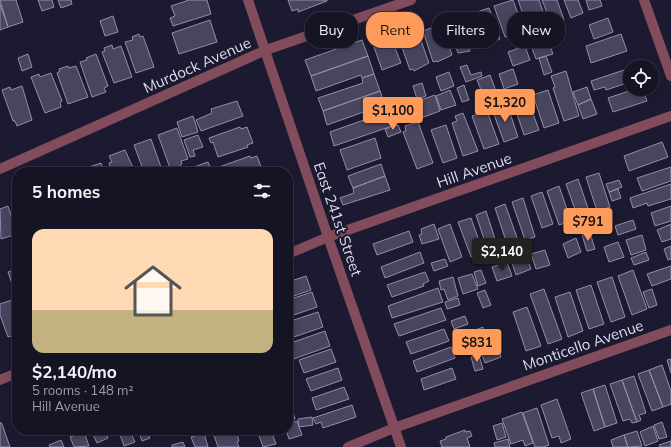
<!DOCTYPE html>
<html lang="en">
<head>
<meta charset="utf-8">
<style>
	:root { --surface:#141425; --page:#1d1d2d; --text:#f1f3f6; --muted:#9d9ea7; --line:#333342; --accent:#ff9b5a }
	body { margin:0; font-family:Mulish,sans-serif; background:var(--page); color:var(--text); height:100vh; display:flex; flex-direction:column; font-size:15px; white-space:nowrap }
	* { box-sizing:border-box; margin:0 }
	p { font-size:13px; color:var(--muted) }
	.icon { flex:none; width:22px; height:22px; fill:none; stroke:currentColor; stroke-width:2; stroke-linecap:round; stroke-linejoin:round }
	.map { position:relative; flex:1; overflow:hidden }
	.details { position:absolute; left:12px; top:167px; width:281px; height:268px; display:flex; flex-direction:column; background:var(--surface); border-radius:16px; box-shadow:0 2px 10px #0003,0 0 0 1px var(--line) }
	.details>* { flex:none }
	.banner { position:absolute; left:305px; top:12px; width:306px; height:36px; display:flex; gap:8px }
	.fabs { position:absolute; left:623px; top:60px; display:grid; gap:8px }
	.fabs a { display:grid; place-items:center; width:36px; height:36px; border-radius:50%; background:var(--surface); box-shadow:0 2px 10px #0003,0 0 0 1px var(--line); font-size:20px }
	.price { position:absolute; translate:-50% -34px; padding:0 9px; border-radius:4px; background:var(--accent); color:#111; font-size:13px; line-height:26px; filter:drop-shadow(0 1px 2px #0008) }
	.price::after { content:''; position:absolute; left:50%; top:24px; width:12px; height:9px; margin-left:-6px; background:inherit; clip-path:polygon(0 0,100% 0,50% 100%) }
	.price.selected { background:#222; color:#fff }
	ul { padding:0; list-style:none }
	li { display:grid; align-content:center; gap:8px; height:212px; padding:0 20px }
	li+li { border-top:1px solid var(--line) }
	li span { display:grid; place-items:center; height:124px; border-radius:12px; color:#555 }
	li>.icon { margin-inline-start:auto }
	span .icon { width:72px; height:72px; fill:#fffc; stroke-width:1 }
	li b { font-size:17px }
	h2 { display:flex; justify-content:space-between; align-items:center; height:48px; padding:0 20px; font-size:17px }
	.chip { padding:0 14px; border-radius:16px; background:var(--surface); box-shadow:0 2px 10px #0003,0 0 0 1px var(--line); font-size:14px; line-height:36px }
	.chip.selected { background:var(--accent); color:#111 }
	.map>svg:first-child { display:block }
</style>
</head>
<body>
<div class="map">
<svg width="671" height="447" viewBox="0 0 671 447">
	<rect width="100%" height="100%" fill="#1b1a31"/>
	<path fill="#4a455f" stroke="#928daa" d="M0,0H16L23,22L8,27Z
		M38,0H52L54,7L42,11Z
		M58,0H71L72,4L61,8Z
		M189,0H207L211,14L173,26L170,18L175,16L171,6Z
		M288,0H327V1L298,12V9L292,11Z
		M513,0L524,30L516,33L517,35L505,37L494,6Z
		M518,0H539L547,23L532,30L531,28L528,29Z
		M542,0H557L564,20L552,25Z
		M564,0H578L583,13L571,18Z
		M586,0H600L602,6L589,10Z
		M0,4L8,27L0,30Z
		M489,8L500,39L485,46L484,44L481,45L471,14Z
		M466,15L477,46L469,49L470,51L458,53L447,22Z
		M113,16L118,32L105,36L100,21Z
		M608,18L613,32L594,39L589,25Z
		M210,20L217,42L179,54L172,33Z
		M442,24L452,55L437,62V61L433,62L423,31Z
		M418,32L429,63L414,71L413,69L410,70L399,39Z
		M139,34L140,37L143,36L154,67L136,73L125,42L133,40L132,37Z
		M621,34L627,51L591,63L586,46Z
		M547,37L553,54L536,59L530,43Z
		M362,40L368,56L311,76L305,60Z
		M392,40L401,63L382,70L374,47Z
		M112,45L113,49L121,46L132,77L114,83L102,52L105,51L104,48Z
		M525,46L530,60L513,66L508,52Z
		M28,54L32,67L22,71L18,58Z
		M96,54L108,86L104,88L106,92L92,97L80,62L87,60L86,58Z
		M368,56L374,74L362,78L361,75L316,91L311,76Z
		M546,56L552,72L544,75L539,58Z
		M467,65L471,75L481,72L482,76L466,82L460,67Z
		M68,66L69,68L76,66L88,97L68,104L57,73L60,71L59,69Z
		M630,68V82L606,90L605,87L594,90L591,81Z
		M513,69L518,84L504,89L499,74Z
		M566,71L579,116L564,121L553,88L555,87L551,76Z
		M449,72L454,86L441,91L436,77Z
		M51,73L62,101L60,102L61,107L45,113L31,77L39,74L40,77Z
		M374,74L380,91L323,111L318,98L363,83L362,78Z
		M490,75L496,91L483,95L477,80Z
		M422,83L426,96L417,99L413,86Z
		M464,85L469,100L462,102L457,88Z
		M22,86L32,120L17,126L15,121H13L2,90L10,87L11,90Z
		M587,87L591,99L578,105L573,92Z
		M635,89H643L647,101L613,112L608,98Z
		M450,90L456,105L441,110L436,96Z
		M548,90L559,123L544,128L533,95Z
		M380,91L386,108L373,112L372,109L327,125L323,111Z
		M435,95L440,111L421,118L415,102Z
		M527,97L539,130L524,135L513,102Z
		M591,99L597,114L583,119L578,105Z
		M237,101L243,116L201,131L196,120L212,113L211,109Z
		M507,104L518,137L504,142L492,109Z
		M386,108L392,126L334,146L330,132L375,116L373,112Z
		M487,111L499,144L484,149L472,116Z
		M463,113L478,151L463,156L452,123L457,121L455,116Z
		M193,116L198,132L182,137L177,122Z
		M418,122L433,163L417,169L403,132L406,131L405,126Z
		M398,125L401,132L388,137L385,129Z
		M446,125L457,158L443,163L431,130Z
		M240,127L241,129L247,127L253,143L247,145L248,147L218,157L213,142L211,143L209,138Z
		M177,128L188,159L181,161L182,164L180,165L182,172H167L166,170L170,168L158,135Z
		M198,135L203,147L193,150L195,156L190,157L184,140Z
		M375,138L381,158L347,170L340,150Z
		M151,139L162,170L156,172H144L134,145Z
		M662,142L668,157L629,171L624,156Z
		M125,150L135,172H112L109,163L112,162L109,156Z
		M250,156L251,158L257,156L263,172L221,171L219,167Z
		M208,162L212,172H196L194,167Z
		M101,163L104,172H84L83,169Z
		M381,164L385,176L353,188L348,176Z
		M671,167V181L642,191L637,178Z
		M599,173L610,207L597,211L586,177Z
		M385,176L390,190L343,205L340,198L354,193L353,188Z
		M578,179L590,214L578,218L566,184Z
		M619,180L622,187L609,192L606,184Z
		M671,184V199L648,206L647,203L633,208L630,198Z
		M559,186L571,221L559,225L547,191Z
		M618,189L621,198L612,201L609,192Z
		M542,192L553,224L542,228L531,196Z
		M17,198V213L12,200Z
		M523,198L535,237L525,240L512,202Z
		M505,204L519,243L508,247L495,208Z
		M8,206L17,234L1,239L0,209Z
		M671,206V221L655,226L651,213Z
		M486,211L499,251L489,254L476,215Z
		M471,218L483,252L471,257L458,222Z
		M633,220L636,229L618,235L615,226Z
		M434,224L439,239L422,244L419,235L422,234L421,229Z
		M450,224L462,257L450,262L438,229Z
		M671,224V239L662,242L657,230Z
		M409,231L413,242L377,255L373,244Z
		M590,233L595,249L587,251L582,235Z
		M642,235L646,250L631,255L626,240Z
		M576,238L581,252L568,258L563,244Z
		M618,242L624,257L609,262L604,247Z
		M671,246V259L668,260L664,249Z
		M545,250L550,265L536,269L531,254Z
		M420,252L424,263L385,278L381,267Z
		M646,252L649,260L634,265L631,258Z
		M526,255L531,269L516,275L511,260Z
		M445,259L448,266L434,271L431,263Z
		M507,262L512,276L497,281L492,267Z
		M671,266V279L652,286L647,274Z
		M17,269V286L13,287L8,272Z
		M481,270L486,283L478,286L474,272Z
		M633,270L647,309L632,315L618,276Z
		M425,272L429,281L423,284L424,286L392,297L387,285Z
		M472,274L478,289L463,294L458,278Z
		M306,276L311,290L288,298V282Z
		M453,277L458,296L448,300L444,289L441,290L439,281Z
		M612,277L625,317L611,322L597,282Z
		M591,285L604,324L589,329L576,290Z
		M438,288L443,302L392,318L388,306Z
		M544,289L562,339L548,344L530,294Z
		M652,289L657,305L649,308L643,292Z
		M485,290L491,305L483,308L477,293Z
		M312,292L317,307L288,317V300Z
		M570,292L583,331L568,337L555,297Z
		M458,298L460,305L447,309L445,302Z
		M15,299L17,304V337L12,339L11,336L8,337L0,315V304Z
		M527,307L541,346L526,351L513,312Z
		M441,308L446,320L399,336L394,324Z
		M318,312L323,327L288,339V322Z
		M465,316L468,324L454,329L451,321Z
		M483,327L485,333L492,331L501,357L485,363L473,331Z
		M444,329L449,341L411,354L406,342Z
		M325,331L330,346L288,361V344Z
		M472,335L474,343L460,347L458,339Z
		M451,347L455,358L417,372L413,361Z
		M331,349L336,362L304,373L299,360Z
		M479,355L483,369L475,371L471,357Z
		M671,359V373L667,360Z
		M662,365L671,391V404L663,407L649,370Z
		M338,368L342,380L311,391L306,379Z
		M452,368L456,379L424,390L421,379Z
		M649,370L663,407L652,411L638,374Z
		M634,376L646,413L639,415L641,420L637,422L622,380Z
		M622,380L637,422L632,423L630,419L623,421L610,384Z
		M605,385L617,423L605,427L593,389Z
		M344,387L349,399L316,410L312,398Z
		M593,389L605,427L594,431L581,393Z
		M557,399L571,439L561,443L559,436L552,438L541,405Z
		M352,405L356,417L323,428L321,422L316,424L313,418Z
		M537,408L549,445L544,447H535L523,413Z
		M293,412L295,419L288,421V413Z
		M522,412L533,443L525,446L523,440L511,444L502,419Z
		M312,417L313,425L299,427L298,419Z
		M297,421L302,435L289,439L286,430H288V424Z
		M0,422L2,424L10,447H0Z
		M662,422L667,437L659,439L654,425Z
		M502,423L506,437L497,440L493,426Z
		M653,426L658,441L645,446L640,432Z
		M91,430H105L108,438L97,443Z
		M138,430H147L150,438L142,441Z
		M212,430H236L239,441L237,442L239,447H218Z
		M257,430H276L278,434L273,436L276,444L263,447Z
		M465,430V432L470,431L472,436L467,438L470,447H442L440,441L446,439V437Z
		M130,431L135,442L124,446L120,435Z
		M637,431L642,446L628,447L624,435Z
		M84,432L89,446L74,447L70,437Z
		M204,433L208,447H195L191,437Z
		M624,435L628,447H613L611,440Z
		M508,439L510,447H495L494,443Z
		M61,440L64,447H50L49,445Z
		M671,441V447H660L659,445Z
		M183,442L185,447H172V445Z"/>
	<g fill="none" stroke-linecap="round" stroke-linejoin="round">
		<path stroke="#824c5c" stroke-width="10" d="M644,0L671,76
			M266,50L411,0
			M288,254L328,237L671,116
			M0,380L17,373
			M348,447L394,428L671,330"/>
		<path stroke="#824c5c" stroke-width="10" d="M248,0L328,237L401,447
			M0,169L266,50"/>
	</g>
	<g text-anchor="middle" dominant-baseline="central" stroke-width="4" stroke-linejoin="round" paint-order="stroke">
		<g font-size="15" fill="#dddded" stroke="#1b1a31">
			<text transform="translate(197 65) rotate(-24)">Murdock Avenue</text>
			<text transform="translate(474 170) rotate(-19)">Hill Avenue</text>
			<text transform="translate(338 219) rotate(71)">East 241st Street</text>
			<text transform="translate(583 345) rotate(-19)">Monticello Avenue</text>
		</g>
	</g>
</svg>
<div class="fabs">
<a><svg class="icon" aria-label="locate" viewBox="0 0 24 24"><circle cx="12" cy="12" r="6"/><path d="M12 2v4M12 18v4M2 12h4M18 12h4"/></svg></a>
</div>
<b class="price" style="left:505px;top:123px">$1,320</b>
<b class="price" style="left:393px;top:131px">$1,100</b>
<b class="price" style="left:588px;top:242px">$791</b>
<b class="price selected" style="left:502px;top:272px">$2,140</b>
<b class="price" style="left:477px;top:363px">$831</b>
<div class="banner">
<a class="chip">Buy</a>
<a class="chip selected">Rent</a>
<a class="chip">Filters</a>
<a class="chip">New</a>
</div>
<section class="details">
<h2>5 homes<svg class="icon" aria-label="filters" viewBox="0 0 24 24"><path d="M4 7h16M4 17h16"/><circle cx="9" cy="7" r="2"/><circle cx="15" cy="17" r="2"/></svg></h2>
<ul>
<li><span style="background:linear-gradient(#ffd9b3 65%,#c2b280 0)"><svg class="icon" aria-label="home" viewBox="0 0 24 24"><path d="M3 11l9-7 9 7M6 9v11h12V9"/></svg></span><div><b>$2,140/mo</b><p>5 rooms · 148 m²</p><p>Hill Avenue</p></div></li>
</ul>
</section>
</div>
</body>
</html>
